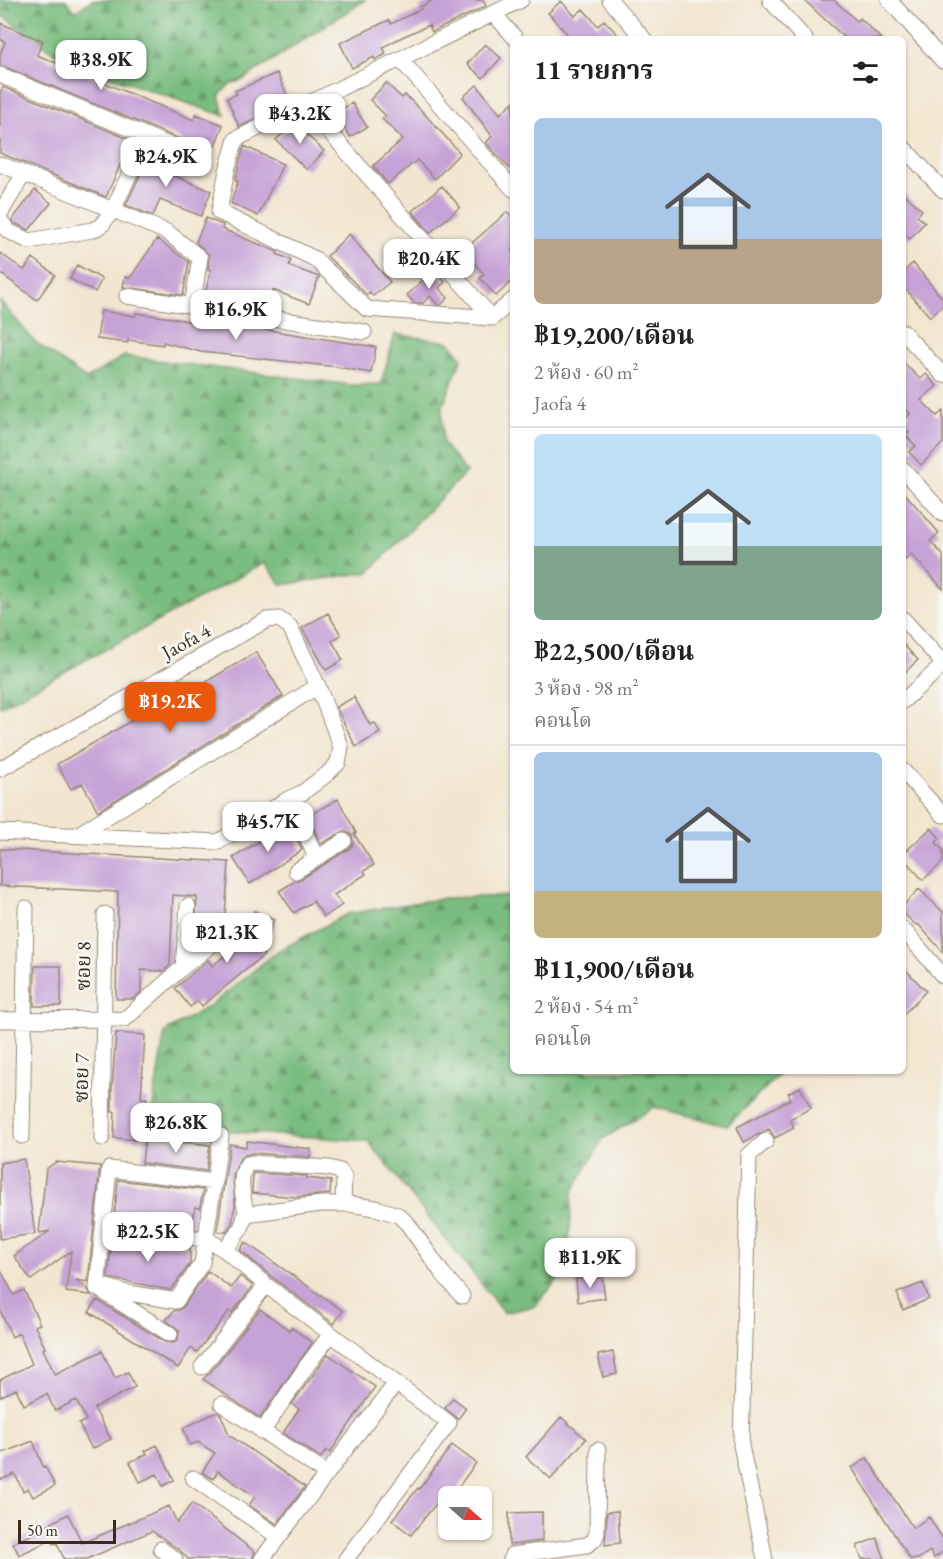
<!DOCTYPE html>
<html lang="th">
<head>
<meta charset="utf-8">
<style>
	:root { --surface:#fff; --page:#f2f2f2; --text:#202124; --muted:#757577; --line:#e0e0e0; --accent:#ea580c }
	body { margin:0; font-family:"EB Garamond","Noto Serif Thai",serif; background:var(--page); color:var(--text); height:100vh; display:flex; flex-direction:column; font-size:22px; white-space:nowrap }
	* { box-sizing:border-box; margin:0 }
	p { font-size:20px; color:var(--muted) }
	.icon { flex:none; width:33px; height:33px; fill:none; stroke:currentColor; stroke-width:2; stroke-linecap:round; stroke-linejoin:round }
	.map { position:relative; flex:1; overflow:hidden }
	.sheet { position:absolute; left:510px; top:36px; width:396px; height:1038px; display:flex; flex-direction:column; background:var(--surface); border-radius:9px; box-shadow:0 2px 4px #0004 }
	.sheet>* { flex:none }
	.needle { width:39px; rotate:111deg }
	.controls { position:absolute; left:438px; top:1486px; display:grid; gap:12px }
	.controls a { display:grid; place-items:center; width:54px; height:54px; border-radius:9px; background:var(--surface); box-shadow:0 2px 4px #0004; font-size:30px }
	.scale { position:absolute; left:18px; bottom:15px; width:98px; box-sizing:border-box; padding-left:6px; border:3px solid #3b2a1e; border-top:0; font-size:16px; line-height:21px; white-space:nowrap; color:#3b2a1e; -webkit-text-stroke:4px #f6f6f2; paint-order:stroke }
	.price { position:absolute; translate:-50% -51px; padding:0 14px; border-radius:12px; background:#fff; color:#222; font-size:20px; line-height:39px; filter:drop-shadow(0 2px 3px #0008) }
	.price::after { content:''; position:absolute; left:50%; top:36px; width:18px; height:14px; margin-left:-9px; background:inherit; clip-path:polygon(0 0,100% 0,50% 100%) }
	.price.on { background:var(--accent); color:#fff }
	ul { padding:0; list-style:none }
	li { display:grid; align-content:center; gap:12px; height:318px; padding:0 24px }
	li+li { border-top:2px solid var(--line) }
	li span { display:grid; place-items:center; height:186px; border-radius:9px; color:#555 }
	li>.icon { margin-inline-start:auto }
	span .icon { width:108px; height:108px; fill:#fffc; stroke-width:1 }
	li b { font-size:26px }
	h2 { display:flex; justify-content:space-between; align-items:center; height:72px; padding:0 24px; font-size:26px }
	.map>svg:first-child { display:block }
</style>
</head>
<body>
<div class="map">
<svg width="943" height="1559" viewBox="0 0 943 1559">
	<defs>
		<pattern id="forest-firs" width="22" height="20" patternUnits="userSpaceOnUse" patternTransform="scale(1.5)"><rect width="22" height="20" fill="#7abd80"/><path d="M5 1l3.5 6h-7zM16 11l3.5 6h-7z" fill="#659a68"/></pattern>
	</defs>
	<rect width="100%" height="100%" fill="#f6f6f2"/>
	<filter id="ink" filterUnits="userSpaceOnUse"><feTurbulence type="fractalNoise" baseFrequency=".0167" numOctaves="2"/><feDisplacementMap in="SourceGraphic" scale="12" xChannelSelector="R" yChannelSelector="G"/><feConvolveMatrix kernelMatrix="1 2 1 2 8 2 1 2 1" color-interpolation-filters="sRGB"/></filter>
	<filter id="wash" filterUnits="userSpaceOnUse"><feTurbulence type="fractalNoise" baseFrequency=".008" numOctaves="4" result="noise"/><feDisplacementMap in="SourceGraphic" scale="24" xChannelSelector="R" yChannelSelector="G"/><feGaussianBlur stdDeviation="1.35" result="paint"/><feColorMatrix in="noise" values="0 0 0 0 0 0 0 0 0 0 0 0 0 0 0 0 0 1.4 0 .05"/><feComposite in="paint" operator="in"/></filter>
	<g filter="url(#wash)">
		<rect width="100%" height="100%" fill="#f2e6d0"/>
		<path fill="url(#forest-firs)" stroke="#5a744f" stroke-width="1.5" d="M0,0H66L75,12L92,0H365L242,80L230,84L219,96L225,116L93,71L61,58L0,14Z
			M0,301L34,341L86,379L124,356L351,385L381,384L395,334L449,342L462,358L442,408L443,443L466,472L369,572L282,585L264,563L0,707Z
			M513,896V1071H783L727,1126L654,1107L603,1139L572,1193L568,1268L535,1306L504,1313L368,1141L149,1126L165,1032L211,1005L278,951L347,914L444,898Z"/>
		<g id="blocks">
			<path fill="#c6a3d7" d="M433,0H483L486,6L432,32L429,25L402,37L383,47L386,54L375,60L374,57L352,68L340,43L389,20L391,24L421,9L420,7Z
				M804,0H834L857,21L860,18L881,39H846Z
				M561,1L575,16L583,9L598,26L604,20L622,39H572L548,13Z
				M0,23L43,41L37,55L194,120L196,114L223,125L215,146L203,141L199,150L185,145L180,139L0,65V54L5,42L0,39Z
				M485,44L501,58L483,78L467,64Z
				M277,73L290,102L239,127L227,98L237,94L235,91Z
				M386,83L402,98L405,95L420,109L460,153L435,179L417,160L388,184L373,166L403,139L382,119L386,116L370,100Z
				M477,85L500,114L513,102V172L486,143L492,136L463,97Z
				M3,87L131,140L106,197L0,153V93Z
				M352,103L367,127L350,137L335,113Z
				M297,120L305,129L303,131L324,151L307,170L276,140Z
				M244,146L283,164L258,216L231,203L238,181L235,180Z
				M152,149L173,157L171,161L175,162L170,174L211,191L201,216L160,200L153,216L126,205Z
				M442,186L460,207L430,233L412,211Z
				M35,190L51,203L29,230L14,223L12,220Z
				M903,193L922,210L917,216L925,222L910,239L903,233Z
				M507,212L513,218V280L496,296L480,278L484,274L463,251Z
				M206,218L223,225L222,229L278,252L277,254L291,260L289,266L319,277L309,304L273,290L269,308L217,298L216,300L204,298L211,270L208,269L209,255L196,242Z
				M349,234L390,282L373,296L370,292L367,295L327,256Z
				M157,239L189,262L183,295L123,287L125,277L130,278Z
				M0,253L24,270L33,258L55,275L37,300L0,273Z
				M913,263L943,299V305L930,317L903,286V272Z
				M77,265L102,279L95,292L70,279Z
				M434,270L445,282L439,288L448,298L441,305L437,304L430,296L423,303H414L407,295Z
				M101,311L135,316L136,313L172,318L196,323L240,329V326L274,331L376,347L371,373L337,367L201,352L163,342V345L128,340V343L97,339Z
				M903,362L920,379L926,374L937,386L921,400L937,416L943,411V443L921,465L909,452L916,446L906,436L909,433L903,426V421L910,414L903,406Z
				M903,491L939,533L930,541L943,555V589L911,554L903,562Z
				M328,613L341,635L332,641L343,660L326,670L302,628Z
				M903,644L918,660L903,674Z
				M256,652L283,696L98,811L82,783L71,789L57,764L157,706L159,710Z
				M354,697L370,725L375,723L380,733L356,747L336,707Z
				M338,799L356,833L354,834L374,865L364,871L366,874L334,895L342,905L324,917L313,901L294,913L279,891L295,881L301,879L349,849L353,845L352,835L344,831L321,844L308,816Z
				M288,823L290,826L291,825L302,850L250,884L233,858Z
				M931,828L940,838L936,843L943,850V862L923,880L903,858V854Z
				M0,849L229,862L225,915H218L217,928L207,936H195L197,897L173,895L170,965L164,971L141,970V992L133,999H116L118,892L0,886Z
				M919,889L943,912V952L918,924L916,925L903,913V906Z
				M254,911L274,920L261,952L264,955L202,1006L198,1001L190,1007L175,988L208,960L212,966L245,939L242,938Z
				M35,966H61V1006H34Z
				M903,967L926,991L903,1015Z
				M116,1033L145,1035L141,1098H147L146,1114H141L140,1140L114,1138L115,1112H112V1088Z
				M800,1087L811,1108L790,1119L794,1128L775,1138L769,1129L744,1142L737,1127L791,1099L788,1093Z
				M145,1138L210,1145L206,1171L142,1163Z
				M247,1141L311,1149L310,1157L253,1153L241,1156L233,1175L235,1205L232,1224L226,1232L217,1231L230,1144L246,1147Z
				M24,1159L35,1234L0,1239V1163Z
				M56,1162L100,1166L88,1282L76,1280L87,1288L91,1295L66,1292L71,1251L31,1280L14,1256L50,1231L39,1233L46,1169Z
				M253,1173L307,1176V1178L331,1181L330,1194L297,1197L252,1193Z
				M118,1180L203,1190L200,1208L195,1207L192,1228L114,1219Z
				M112,1239L190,1247V1264L171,1290L108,1278Z
				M245,1242L343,1311L334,1324L272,1277L240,1250Z
				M0,1269L14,1295L24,1290L40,1324L35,1326L45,1348L43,1349L55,1374L102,1351L115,1378L128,1372L135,1387L94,1408L111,1439L92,1449L79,1424L86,1420L76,1400L55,1411L47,1394L24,1405L16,1389L0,1397V1380L32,1364L19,1333L12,1337L0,1310Z
				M208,1271L231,1288L240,1276L253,1286L232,1313L229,1311L197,1352L191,1348L178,1368L89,1312L97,1300L165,1342L174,1343L178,1339L179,1330L166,1320L174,1311L179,1310L184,1306Z
				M602,1276L605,1298L578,1302L576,1279Z
				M923,1283L929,1299L903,1310L897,1293Z
				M260,1309L289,1330L291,1327L312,1343L260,1418L203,1379L210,1373Z
				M613,1352L617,1374L603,1377L598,1355Z
				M328,1354L375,1387L330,1453L326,1450L321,1458L283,1433L299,1409L292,1404Z
				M453,1398L466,1408L458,1419L445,1408Z
				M217,1412L221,1415L229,1435L305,1487L277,1524L249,1505L255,1497L218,1471L213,1479L202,1472L215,1453L198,1442L190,1445L183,1428Z
				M561,1417L586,1439L551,1479L526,1457Z
				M33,1441L43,1467L45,1466L55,1486L33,1497L28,1488L23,1491L15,1474L0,1480V1454Z
				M157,1445L174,1480L163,1486L157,1474L140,1482L130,1462L147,1454L145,1451Z
				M452,1445L476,1463L451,1497L448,1499L443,1495L411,1535L392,1520L418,1488L419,1489Z
				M867,1458L913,1528L929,1517L943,1539V1552L934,1558L930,1551L918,1559H910L852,1468Z
				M192,1503L255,1552L252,1559H188L181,1551L152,1531L87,1559H64L57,1543L53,1544L51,1540L19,1555L13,1543L45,1528L44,1527L68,1514L82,1543L169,1506L177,1523Z
				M618,1511L620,1543L605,1545L607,1512Z
				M542,1512V1541L509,1545V1513Z
				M877,1538L885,1559H862L857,1546Z"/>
		</g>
	</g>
	<g filter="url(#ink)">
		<use href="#blocks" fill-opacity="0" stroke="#968877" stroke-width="1.5"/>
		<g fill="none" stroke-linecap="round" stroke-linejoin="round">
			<defs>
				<path id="minor" d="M610,0L644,39
					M770,0L805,39
					M889,0L943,61
					M493,13L516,39
					M400,59L513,189
					M0,75L176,148
					M306,105L492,318
					M903,147L943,190
					M0,164L167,232L200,258L192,306
					M0,214L23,175
					M0,220L8,231L29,241L92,230L101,226L113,210L147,136
					M127,296L364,332
					M513,300L492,318L367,309L315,259L219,212L227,170L236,139L521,0
					M903,332L943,375
					M903,469L943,514
					M903,619L943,663
					M903,701L943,665
					M0,769L267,620L279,619L290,627L318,686L341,747L338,763L327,774L302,793L290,798L218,842L0,832
					M903,771L943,815
					M290,798L316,858
					M77,835L318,686
					M296,871L344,841
					M903,929L943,976
					M183,967L188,906
					M0,1020L125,1019L183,967L236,926
					M22,1136L26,908
					M102,1138L105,914
					M246,1214C244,1198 237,1178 247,1164L252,1163L329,1168L340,1171L344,1177L343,1204
					M104,1228L206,1239L225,1250L266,1285L449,1423L346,1559
					M225,1250L241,1228L246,1214L321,1204H349L376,1208L398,1215L407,1223L443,1274L462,1296
					M107,1287L123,1292L176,1301L202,1263L221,1136
					M170,1334L97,1288L109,1169L215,1182
					M202,1367L266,1285
					M222,1404L327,1474
					M262,1432L308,1364L331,1334
					M193,1478L279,1537
					M161,1549L175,1559
					M262,1559L396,1383
					M511,1559L512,1555L587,1545L594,1540L597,1533L598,1450
					M765,1559L741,1445L749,1155L766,1141"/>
			</defs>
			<use href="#minor" stroke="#968877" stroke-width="17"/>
			<use href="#minor" stroke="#fff" stroke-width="15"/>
		</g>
	</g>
	<g text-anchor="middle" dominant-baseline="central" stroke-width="6" stroke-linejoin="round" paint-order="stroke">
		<g font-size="20" fill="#3b2a1e" stroke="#f6f6f2">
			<text transform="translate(186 641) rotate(-29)">Jaofa 4</text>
			<text transform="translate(83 966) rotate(-89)">ซอย 8</text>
			<text transform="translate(81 1078) rotate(-89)">ซอย 7</text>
		</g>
	</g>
</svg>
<div class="controls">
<a><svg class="needle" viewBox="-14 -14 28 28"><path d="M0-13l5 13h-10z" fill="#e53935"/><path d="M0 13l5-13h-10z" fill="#757577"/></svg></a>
</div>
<div class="scale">50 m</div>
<b class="price" style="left:101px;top:91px">฿38.9K</b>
<b class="price" style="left:300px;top:145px">฿43.2K</b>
<b class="price" style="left:166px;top:188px">฿24.9K</b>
<b class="price" style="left:429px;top:290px">฿20.4K</b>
<b class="price" style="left:236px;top:341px">฿16.9K</b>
<b class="price on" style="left:170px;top:733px">฿19.2K</b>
<b class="price" style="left:268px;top:853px">฿45.7K</b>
<b class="price" style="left:227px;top:964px">฿21.3K</b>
<b class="price" style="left:176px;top:1154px">฿26.8K</b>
<b class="price" style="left:148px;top:1263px">฿22.5K</b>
<b class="price" style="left:590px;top:1289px">฿11.9K</b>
<section class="sheet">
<h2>11 รายการ<svg class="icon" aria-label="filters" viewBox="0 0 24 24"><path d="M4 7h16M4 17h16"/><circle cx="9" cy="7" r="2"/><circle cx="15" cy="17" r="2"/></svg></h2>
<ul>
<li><span style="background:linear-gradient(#a9c7e8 65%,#b9a48a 0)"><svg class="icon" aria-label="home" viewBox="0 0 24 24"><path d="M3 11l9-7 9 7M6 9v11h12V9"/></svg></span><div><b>฿19,200/เดือน</b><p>2 ห้อง · 60 m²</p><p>Jaofa 4</p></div></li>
<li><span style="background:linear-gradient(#bfe0f5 60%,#7fa58c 0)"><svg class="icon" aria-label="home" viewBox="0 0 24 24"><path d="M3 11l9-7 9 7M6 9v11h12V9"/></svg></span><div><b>฿22,500/เดือน</b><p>3 ห้อง · 98 m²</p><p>คอนโด</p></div></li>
<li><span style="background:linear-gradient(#a9c7e8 75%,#c2b280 0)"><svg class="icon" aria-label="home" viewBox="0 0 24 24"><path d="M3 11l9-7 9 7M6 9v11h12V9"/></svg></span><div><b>฿11,900/เดือน</b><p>2 ห้อง · 54 m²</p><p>คอนโด</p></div></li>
</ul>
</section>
</div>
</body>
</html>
